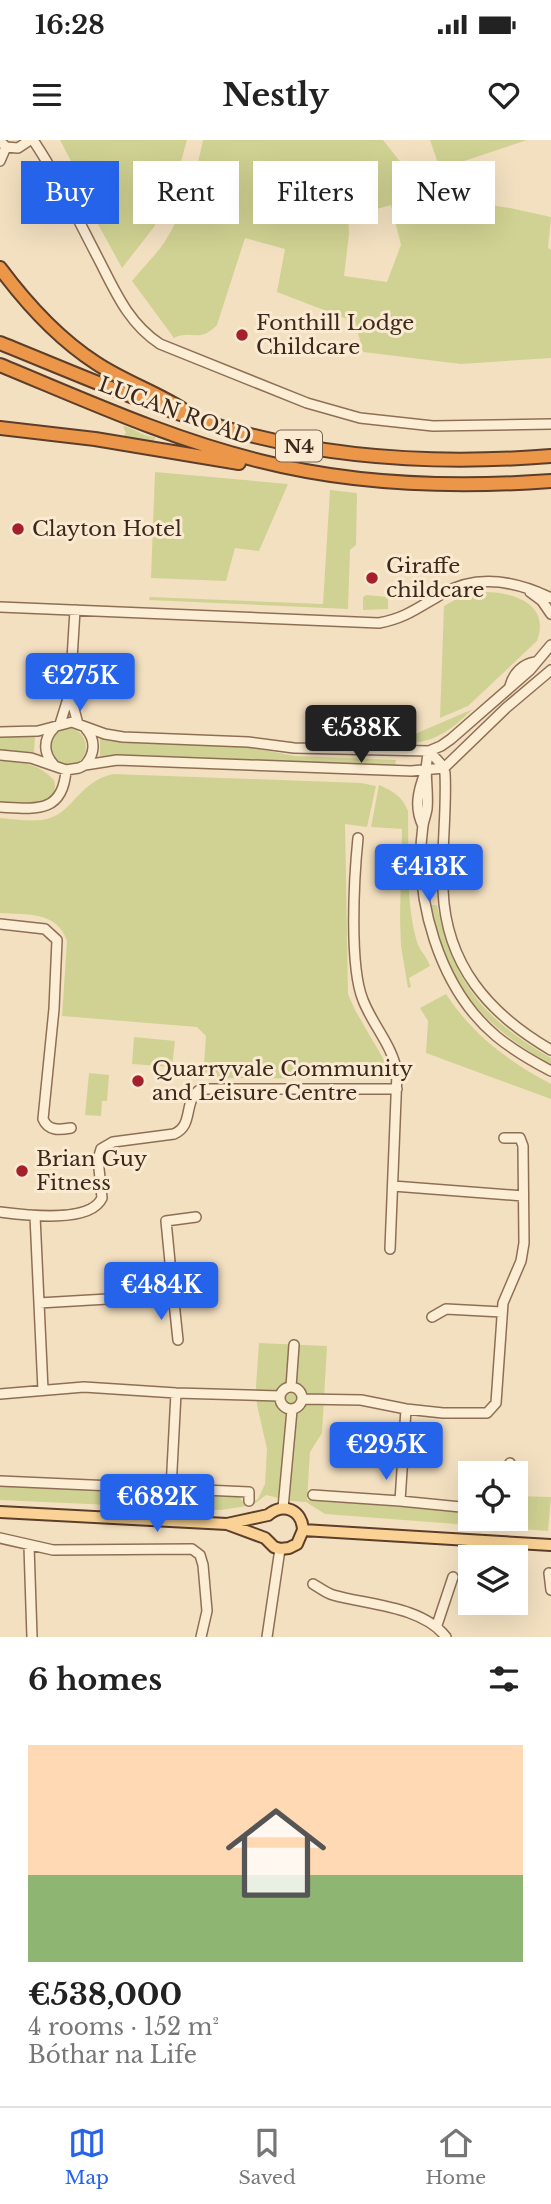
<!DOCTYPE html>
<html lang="en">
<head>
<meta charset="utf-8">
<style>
	:root { --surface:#fff; --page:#f6f6f6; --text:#222; --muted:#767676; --line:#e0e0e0; --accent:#2563eb }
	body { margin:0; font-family:"Libre Baskerville",serif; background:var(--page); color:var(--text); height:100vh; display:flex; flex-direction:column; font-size:26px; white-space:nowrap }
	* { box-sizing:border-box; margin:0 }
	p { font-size:23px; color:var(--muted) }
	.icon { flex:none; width:38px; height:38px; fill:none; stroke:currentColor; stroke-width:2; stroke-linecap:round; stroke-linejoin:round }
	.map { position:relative; height:1497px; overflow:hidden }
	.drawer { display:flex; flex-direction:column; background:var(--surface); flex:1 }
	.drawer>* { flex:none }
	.top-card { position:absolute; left:21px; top:21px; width:509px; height:63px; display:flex; gap:14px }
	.controls { position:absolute; left:458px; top:1321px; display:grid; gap:14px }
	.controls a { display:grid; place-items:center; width:70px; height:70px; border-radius:0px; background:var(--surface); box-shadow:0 7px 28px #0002; font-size:35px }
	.price { position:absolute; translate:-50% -60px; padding:0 16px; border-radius:7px; background:var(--accent); color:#fff; font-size:23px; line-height:46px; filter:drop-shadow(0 2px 4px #0008) }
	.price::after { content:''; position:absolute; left:50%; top:42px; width:21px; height:16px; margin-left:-10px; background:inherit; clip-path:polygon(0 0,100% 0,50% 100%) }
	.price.selected { background:#222; color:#fff }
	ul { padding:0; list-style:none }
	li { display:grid; align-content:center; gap:14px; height:371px; padding:0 28px }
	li+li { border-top:2px solid var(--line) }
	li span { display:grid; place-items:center; height:217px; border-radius:0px; color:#555 }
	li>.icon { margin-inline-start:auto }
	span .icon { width:126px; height:126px; fill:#fffc; stroke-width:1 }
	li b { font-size:30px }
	h2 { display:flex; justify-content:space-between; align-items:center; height:84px; padding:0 28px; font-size:30px }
	.tag { padding:0 24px; border-radius:0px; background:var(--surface); box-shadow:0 7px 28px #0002; font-size:24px; line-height:63px }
	.tag.selected { background:var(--accent); color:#fff }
	.status { display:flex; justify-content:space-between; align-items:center; height:49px; padding:0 35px; background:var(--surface); direction:ltr }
	.status svg { height:19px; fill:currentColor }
	header { display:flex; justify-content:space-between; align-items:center; height:91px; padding:0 28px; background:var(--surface); font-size:32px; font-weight:800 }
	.menu { display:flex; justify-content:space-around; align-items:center; height:98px; border-top:2px solid var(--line); background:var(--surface); font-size:19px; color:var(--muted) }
	.menu a { display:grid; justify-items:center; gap:4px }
	.menu .selected { color:var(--accent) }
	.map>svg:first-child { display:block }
</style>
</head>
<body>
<div class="status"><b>16:28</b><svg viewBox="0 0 49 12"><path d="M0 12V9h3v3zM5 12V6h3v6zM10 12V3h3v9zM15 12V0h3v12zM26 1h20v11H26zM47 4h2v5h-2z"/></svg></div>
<header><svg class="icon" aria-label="menu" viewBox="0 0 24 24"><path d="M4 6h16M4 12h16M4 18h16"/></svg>Nestly<svg class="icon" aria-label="heart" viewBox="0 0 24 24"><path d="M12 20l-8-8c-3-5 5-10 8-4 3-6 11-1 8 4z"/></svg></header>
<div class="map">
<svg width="551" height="1497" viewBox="0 0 551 1497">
	<rect width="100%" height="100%" fill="#f3e0c1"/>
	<path fill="#d0d293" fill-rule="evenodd" d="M60,0H187L175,43L154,87L122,128L81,53L83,44Z
		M203,0H383L410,34L440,52L475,63L510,68L551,77L548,108L551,110V218L461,224L363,212L355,182L277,152L285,109L245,98L217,185C199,204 191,189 174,198L132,141C142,128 155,116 164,103C184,72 196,35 203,0ZM391,65L401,105L387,142L344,136L349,94L348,77Z
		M430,0H527L440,29Z
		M123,286C135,288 142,297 155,297L154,302L122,298L126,293Z
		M155,332L288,344L259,411L235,408L226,441L151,438Z
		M330,350L357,353L356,405L350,410L348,469L149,460L150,457L323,464Z
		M485,452C512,452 551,463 537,501L468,566L440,578L444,466L462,456Z
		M366,455L388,457V469L363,470V457Z
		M473,569C454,587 437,602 410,603L415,594Z
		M48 607a19 19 0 1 1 38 0a19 19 0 1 1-38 0Z
		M0,596H35L34,612L0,610Z
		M100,598L110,601L249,607L295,616L396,620L395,626L139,615L100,616Z
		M0,620C21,621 39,624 54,640C62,670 18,663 0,662Z
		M113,634L361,643L376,646L367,687L345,684L348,854L355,870L384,920L386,925L385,936L376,939L203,938L206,896L197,887L62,876L67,801C57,771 27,775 0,773V678C16,679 35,683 50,678C74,670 79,642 113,634Z
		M379,645C393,651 402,656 408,671C409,714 405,760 417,802C420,811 427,817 430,826L409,838L411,847L408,848L401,806L400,778L402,689L371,687Z
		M431,765H437C453,842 483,879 551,918V925C487,888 440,843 431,765Z
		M446,854C473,895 508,921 551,944V959L426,913L428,881L420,868Z
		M134,897L175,901L172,927L132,924Z
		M89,933L109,935L107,961H102L101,976L85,975Z
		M259,1203L327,1206L322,1293L310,1312L307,1360L471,1372V1379H516V1356L551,1357L548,1391L325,1374L306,1362L291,1361L266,1355L253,1365L221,1370L0,1360V1346L239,1356L242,1361L251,1363L258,1359L265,1344L267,1309L257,1265L256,1246Z"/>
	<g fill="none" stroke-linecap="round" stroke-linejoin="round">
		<defs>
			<path id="minor" d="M33,0C58,37 77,78 98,118C115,151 128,183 160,204L307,263L360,278L433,286L551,284
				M0,1L6,7L18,8L30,0
				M0,21L6,7
				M530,452L542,461L551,474
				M0,467L379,483C406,478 419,467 442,454C478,433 516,441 551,458
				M510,546C513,534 522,524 535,522
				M70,554L78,584
				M60,584L70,552L75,470
				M54,588C43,599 43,613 54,625
				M0,592L38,591L72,582L105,594L123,597L248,602L294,608L429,611L441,606L451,599L530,530L551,505
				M429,611C423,631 429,649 427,669C426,675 424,680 423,685C413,758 439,848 496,896C513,910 532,921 551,931
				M429,611L441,624L445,633C447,671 441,711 443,750C446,825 489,874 551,910
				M0,615L31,618L66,630L79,628L85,625L117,620L411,631L444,628
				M85,625C95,614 96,600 86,589
				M444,628L506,568L551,530
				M0,667C35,669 63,674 66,630
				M423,686C414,668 418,651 425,633
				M358,698C354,737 349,826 363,860C373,886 393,906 397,933L390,1109
				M0,784L45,789L57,800L54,869L43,979C48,991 59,990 71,988
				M393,1046L523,1056
				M0,1072C24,1075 90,1084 102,1058L98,1019L101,1009L113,1002L174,994C195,985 182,960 201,949H397
				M35,1076L43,1250
				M173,1153L178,1200
				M39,1163L159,1156L173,1153L166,1081L196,1077
				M432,1177L446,1169L502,1172
				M280 1258a11 11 0 1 1 22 0a11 11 0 1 1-22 0Z
				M291,1247L294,1205
				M0,1254L84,1247L176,1253L280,1256
				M303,1259L361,1260L406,1269L443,1273H487L496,1263L503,1163L521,1121L524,1103L523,1006L520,998H504
				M505,1334L510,1323
				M0,1341L249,1352V1361
				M171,1349L176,1253
				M313,1355L400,1361L406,1269
				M400,1361L471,1368
				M283,1368L292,1270
				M0,1398L53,1410L192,1409L200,1415L203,1425L207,1471L201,1497
				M29,1406L32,1497
				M549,1433L551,1450
				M313,1444C320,1448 326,1453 333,1455C368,1465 422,1466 446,1497
				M437,1485L453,1437
				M267,1497L280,1409"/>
			<path id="major" d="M0,1372L227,1384L265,1398L274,1407L280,1409L289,1408L297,1404L303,1390C302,1370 284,1362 268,1375L227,1384
				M303,1390L551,1405"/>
			<path id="highway" d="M0,128C26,163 59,199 96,223C123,241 155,252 182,269
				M0,203C82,236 164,273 250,295C348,320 450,324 551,316
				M0,225C85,260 170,299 260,321C354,345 454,348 551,341
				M0,288L95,299L239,323"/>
		</defs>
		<use href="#minor" stroke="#8e6f56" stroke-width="12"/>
		<use href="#major" stroke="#5c3e2b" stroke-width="14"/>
		<use href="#highway" stroke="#5c3e2b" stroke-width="16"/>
		<use href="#minor" stroke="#fcedd5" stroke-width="9"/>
		<use href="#major" stroke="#fad295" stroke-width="10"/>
		<use href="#highway" stroke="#eb9648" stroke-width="12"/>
	</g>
	<g fill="#a4202c" stroke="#f9ead1" stroke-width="2.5">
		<circle cx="242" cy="195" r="7"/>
		<circle cx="18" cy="389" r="7"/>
		<circle cx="372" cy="438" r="7"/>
		<circle cx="138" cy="941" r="7"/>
		<circle cx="22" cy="1031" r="7"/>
	</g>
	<g text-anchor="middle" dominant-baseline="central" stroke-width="6" stroke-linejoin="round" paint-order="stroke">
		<rect fill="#f9ead1" stroke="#756352" stroke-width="2" x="276" y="290.5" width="46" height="31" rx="5"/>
		<g font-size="19" font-weight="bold" fill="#3c291c">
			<text x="299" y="306">N4</text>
		</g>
		<g font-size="21" fill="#3c291c" stroke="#f9ead1" text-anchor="start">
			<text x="256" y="183">Fonthill Lodge<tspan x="256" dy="24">Childcare</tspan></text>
			<text x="32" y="389">Clayton Hotel</text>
			<text x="386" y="426">Giraffe<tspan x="386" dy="24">childcare</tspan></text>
			<text x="152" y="929">Quarryvale Community<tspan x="152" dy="24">and Leisure Centre</tspan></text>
			<text x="36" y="1019">Brian Guy<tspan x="36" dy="24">Fitness</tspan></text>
		</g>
		<g font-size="21" fill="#3c291c" stroke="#f9ead1">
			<text transform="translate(175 271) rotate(20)">LUCAN ROAD</text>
		</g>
	</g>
</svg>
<div class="controls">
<a><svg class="icon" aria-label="locate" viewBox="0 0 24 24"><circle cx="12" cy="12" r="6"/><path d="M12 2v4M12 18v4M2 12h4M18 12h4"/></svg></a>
<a><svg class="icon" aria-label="layers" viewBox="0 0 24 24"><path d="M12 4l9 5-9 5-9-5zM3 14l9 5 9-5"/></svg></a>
</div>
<b class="price" style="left:80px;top:573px">€275K</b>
<b class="price selected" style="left:361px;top:625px">€538K</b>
<b class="price" style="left:429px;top:764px">€413K</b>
<b class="price" style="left:161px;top:1182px">€484K</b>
<b class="price" style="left:386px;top:1342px">€295K</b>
<b class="price" style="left:157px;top:1394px">€682K</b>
<div class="top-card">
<a class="tag selected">Buy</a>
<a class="tag">Rent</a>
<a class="tag">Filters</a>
<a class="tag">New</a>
</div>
</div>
<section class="drawer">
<h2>6 homes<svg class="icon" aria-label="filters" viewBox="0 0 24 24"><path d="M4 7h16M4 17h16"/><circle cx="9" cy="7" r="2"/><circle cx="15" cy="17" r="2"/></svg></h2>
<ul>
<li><span style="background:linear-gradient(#ffd9b3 60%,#8fb573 0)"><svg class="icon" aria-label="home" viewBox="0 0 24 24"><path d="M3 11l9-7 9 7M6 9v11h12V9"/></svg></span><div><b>€538,000</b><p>4 rooms · 152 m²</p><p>Bóthar na Life</p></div></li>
</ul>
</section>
<nav class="menu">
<a class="selected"><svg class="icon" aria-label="map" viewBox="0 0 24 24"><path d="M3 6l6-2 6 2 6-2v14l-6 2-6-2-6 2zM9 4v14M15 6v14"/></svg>Map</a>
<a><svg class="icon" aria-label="saved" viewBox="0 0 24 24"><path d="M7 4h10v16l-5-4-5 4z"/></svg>Saved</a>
<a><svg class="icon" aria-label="home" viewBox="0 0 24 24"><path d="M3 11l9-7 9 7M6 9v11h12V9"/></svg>Home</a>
</nav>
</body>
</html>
